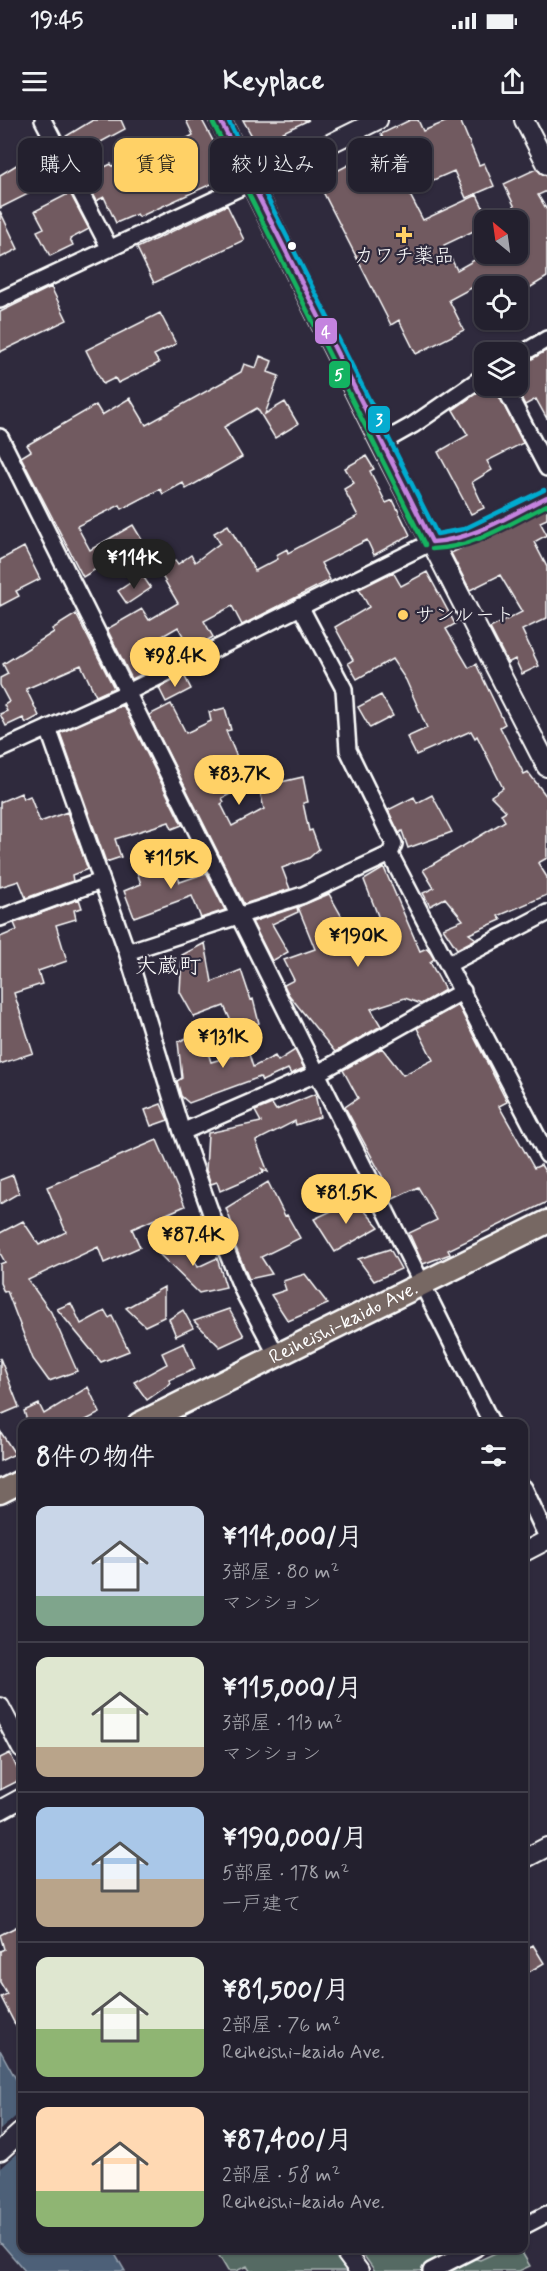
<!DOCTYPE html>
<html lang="ja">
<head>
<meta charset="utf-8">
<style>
	:root { --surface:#23202e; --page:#2f2d3a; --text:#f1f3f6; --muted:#a3a3aa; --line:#403e4a; --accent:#ffd166 }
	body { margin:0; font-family:Mynerve,"Klee One",sans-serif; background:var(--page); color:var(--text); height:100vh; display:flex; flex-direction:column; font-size:22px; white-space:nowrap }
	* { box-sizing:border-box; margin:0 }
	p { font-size:20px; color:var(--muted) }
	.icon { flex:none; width:33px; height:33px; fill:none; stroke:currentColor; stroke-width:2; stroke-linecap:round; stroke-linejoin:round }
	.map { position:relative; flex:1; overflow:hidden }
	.side { position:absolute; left:18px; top:1299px; width:510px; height:834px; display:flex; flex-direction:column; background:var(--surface); border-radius:12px; box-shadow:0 2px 4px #0004,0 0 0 2px var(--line) }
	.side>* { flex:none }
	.guide { position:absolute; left:18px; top:18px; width:512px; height:54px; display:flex; gap:12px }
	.needle { width:39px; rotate:331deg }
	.controls { position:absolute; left:474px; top:90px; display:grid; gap:12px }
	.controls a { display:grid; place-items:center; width:54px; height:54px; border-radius:12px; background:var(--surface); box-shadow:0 2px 4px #0004,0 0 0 2px var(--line); font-size:30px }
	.price { position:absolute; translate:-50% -51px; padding:0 14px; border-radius:21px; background:var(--accent); color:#111; font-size:20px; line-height:39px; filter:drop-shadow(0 2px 3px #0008) }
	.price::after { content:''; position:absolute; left:50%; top:36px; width:18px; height:14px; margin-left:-9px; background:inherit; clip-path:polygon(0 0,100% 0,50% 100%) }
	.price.active { background:#222; color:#fff }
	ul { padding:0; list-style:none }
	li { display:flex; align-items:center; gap:18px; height:150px; padding:0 18px }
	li+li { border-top:2px solid var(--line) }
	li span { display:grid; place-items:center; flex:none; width:168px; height:120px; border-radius:12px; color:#555 }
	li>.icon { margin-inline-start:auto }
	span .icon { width:72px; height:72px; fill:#fffc; stroke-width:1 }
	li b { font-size:26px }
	h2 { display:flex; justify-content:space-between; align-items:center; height:72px; padding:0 18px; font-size:26px }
	.chip { padding:0 21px; border-radius:12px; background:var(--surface); box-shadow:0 2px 4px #0004,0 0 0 2px var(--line); font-size:21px; line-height:54px }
	.chip.active { background:var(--accent); color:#111 }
	.status { display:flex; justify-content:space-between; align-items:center; height:42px; padding:0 30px; background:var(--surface); direction:ltr }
	.status svg { height:16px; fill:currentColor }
	header { display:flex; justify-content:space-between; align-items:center; height:78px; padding:0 18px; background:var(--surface); font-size:27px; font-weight:700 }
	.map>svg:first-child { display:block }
</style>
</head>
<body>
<div class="status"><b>19:45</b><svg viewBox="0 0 49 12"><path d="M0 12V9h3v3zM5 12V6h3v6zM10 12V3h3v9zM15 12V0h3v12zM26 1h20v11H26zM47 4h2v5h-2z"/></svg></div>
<header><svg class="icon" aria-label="menu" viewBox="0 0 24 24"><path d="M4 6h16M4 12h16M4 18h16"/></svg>Keyplace<svg class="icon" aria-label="share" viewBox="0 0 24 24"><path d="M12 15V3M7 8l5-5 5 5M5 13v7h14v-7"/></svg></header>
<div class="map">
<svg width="547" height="2151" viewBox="0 0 547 2151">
	<rect width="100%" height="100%" fill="#2f2a3d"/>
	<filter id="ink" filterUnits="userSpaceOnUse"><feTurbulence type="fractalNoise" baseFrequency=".0167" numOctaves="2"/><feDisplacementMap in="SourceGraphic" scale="12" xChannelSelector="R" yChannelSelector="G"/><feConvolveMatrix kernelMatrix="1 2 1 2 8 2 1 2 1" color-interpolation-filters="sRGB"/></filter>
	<g filter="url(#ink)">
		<path fill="#546a64" stroke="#aab4b2" stroke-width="1.5" d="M215,2129H331L347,2151H250L247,2146L236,2151H228Z
			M359,2129H464L468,2137L480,2140L504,2129H520L530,2146L519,2151H375Z"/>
		<path fill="#4d6078" stroke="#94a0ae" stroke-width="1.5" d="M0,1930L22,1970V2128L112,2129L125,2151H25L0,2122Z"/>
		<path fill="#2f2a3d" d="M22,1991V2029L0,2049V2010Z"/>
		<path fill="#715a60" stroke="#fff" stroke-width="1.5" d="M93,0H121L125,9L73,37L63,18Z
			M186,0H202L231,55L139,97L137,94L116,103L104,77L96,81L83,57L111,44L112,46L127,41L132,54L189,29L184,20L193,15Z
			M243,0H309L283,12L286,17L279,21L283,28L265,39Z
			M410,0H418L423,11L450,0H460L479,45L484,43L494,66L466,78L454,51L408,71L423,100L477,75L489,100H484V106L444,125L457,150L485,134H518L519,96L504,64L536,49L547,56V71L538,75L547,90V157L518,175V166H475L449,180L464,210L416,234L399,200L391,205L315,56L333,47L335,52L362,38L371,56L395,44L381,14Z
			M46,27L56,46L29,62L34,71L0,88V55Z
			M70,73L89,109L70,119L73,125L50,136L37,111L44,108L35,91Z
			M227,85L244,120L154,163L137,128Z
			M0,91L18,129L0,138Z
			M51,167L67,200L0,232V192Z
			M160,193L176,224L154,235L159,243L118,263L115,258L103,264L86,230Z
			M547,230V299L536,279L525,285L515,266H518V256L528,250L525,243Z
			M260,236L272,241L268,252L279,256L265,294L285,282L298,304L275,318L257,288L224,307L242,337L186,369L183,363L163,374L160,369L122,389L120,385L77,406L90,430L133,405L145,425L116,442L114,438L83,457L21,337L31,331L27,325L96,285L102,295L130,278L146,305L241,252L244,244L256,248Z
			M487,266H494L523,323L487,341L492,350L472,362L484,388L471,394L438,332L468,315L453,290Z
			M366,336L374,349L370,351L386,383L393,380L410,415L374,435L367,420L321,443L330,460L242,505L232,486L204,501L213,517L191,530L178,507L135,532L146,552L132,559L107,509L142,489L149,500L178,483L159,451L175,440L178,444L191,435L195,442L220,423L214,413L228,405L255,451L278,439L276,435L287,429L288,433L358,396L344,369L354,363L345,348Z
			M547,388V399L540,402L547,415L534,422L547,447V498L522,510L539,546L522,554L515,539L508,543L490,508L522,492L500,455L470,470L451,433Z
			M24,427L40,459L16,471L19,476L0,486V440Z
			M393,452L401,466L427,452L455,504L446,509L469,548L476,544L505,604L500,607L524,654L528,652L547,677V738L538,743L547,757V775L498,796L501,800L469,814L476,819L457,829L443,808L463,800L445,778L430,786L423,773L434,768L423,750L505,701L501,694L506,691L491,676L503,668L477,616L475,618L471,611L416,635L407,617L427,608L406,560L392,539L357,559L348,543L353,540L335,507L369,487L359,469Z
			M142,455L151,468L127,484L118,471Z
			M76,494L114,568L96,576L81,545L26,569L39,596L26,603L23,598L6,606L0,594L7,591L4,585L9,582L0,565V558L8,554L3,544L54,512L52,509Z
			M184,555L191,569L166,582L159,568Z
			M381,575L393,596L370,608L358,587Z
			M171,584L186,613L211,601L209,592L225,588L231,610L226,611L249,665L222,678L224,682L221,684L232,706L264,689L259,667L303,657L308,682L303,683L309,711L312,710L319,729L309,738L282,748L290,769L244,784L149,595Z
			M123,585L182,705L172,709L169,702L115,719L121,737L106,742L60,613Z
			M21,673L23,679L30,676L40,702L67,692L88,749L72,755L73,761L26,778L19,761L0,767V682Z
			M432,675L452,712L408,728L402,711L399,713L388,690L414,677L417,683Z
			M170,737L180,762L206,753L225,790L201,798L192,776L134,797L124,771L141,764L136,749Z
			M384,748L420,831L427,828L431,834L434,839L430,842L445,870L421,884L405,878L371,889L381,906L335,932L289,875L284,865L294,860L284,840L315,829L298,787L329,774L346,804L356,835L389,820L375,803L380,801L364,760Z
			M79,779L82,788L74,790L76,799L56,805L67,841L38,851L42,864L14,873L33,933L0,944V817L17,810L14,803Z
			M297,787L298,792L272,804L288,832L272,841L252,802Z
			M205,823L212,862L241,850L251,880L253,879L259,903L236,912L224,886L194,897L180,872L182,835Z
			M458,885L507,982L499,986L534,1048L541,1045L547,1054V1082L448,1130L450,1134L423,1144L409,1113L437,1100L418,1067L391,1080L382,1056L345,987L358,978L343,950L382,928L403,955L433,940L417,908Z
			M201,911L211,942L248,931L253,947L275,936L278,941L295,930L304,948L291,954L288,949L262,961L260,957L189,983L181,976L177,961L182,958L178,922Z
			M315,974L320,997L296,1005L295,1001L256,1021L268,1052L262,1049L264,1052L220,1071L217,1062L211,1064L206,1050L208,1013L261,1002L255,991L272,984L276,990Z
			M161,984L168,1000L151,1006L145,990Z
			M157,1020L185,1086L132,1109L140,1127L104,1143L98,1127L28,1160L51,1192L77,1251L49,1261L33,1239L7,1171L4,1172L0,1163V1144L5,1142L0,1133V1113L23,1101L39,1125L66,1112L47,1067Z
			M13,1055L19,1073L0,1084V1060Z
			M268,1062L285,1096L287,1095L300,1118L261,1137L272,1154L249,1159L228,1109L233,1107L226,1088Z
			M355,1080L379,1107L335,1132L314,1099Z
			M182,1115L198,1147L217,1138L226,1167L199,1173L156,1131Z
			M390,1129L401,1149L374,1161L358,1139Z
			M305,1154L328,1184L288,1201L271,1175L286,1170L283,1161Z
			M164,1167V1197L145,1206L126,1188Z
			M71,1183L81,1204L105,1191L109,1198L112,1196L129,1231L101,1242L57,1189Z
			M229,1189L244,1216L220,1227L194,1201Z
			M183,1190L193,1208L176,1216L169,1199Z
			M184,1223L195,1249L169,1260L171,1263L147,1280L134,1262L167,1244L162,1233Z
			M0,1238L19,1287L0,1295Z
			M88,1267L100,1293L78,1304H28L24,1291L39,1284L44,1294Z
			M0,1311L15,1334L0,1341Z
			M10,1633L22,1659L0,1670V1638Z
			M22,1804V1918L1,1877L7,1874L0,1862V1831L4,1829L0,1815Z
			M533,1825L544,1843L524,1855V1830Z"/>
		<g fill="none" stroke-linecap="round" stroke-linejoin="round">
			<defs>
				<path id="minor" d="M43,0L110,129
					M0,180L252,62
					M518,236L547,219
					M504,266L547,348
					M0,317L492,1304
					M381,323L413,305L484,256
					M48,608L127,832L182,1012L212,1096L243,1171L277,1236
					M0,630L128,572L432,422L453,421L467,416L547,377
					M390,734L547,1035
					M0,798L101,761
					M127,832L303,775L390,734L394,724L348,630L344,569L300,486
					M449,844L547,793
					M182,1012L318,953L463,871
					M524,1368L547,1417
					M524,2106L547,2094
					M431,2151L476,2128"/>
				<path id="tertiary" d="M524,0L547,45
					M252,62L378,0
					M524,1432L547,1420
					M0,1587L22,1629
					M0,1690L22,1678
					M524,1739L547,1727
					M0,2031L22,2011
					M342,2128L359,2151"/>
				<path id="secondary" d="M220,0L381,323L547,646"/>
				<g id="primary">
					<path id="s1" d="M139,1304L547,1102"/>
					<path d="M0,1372L22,1361"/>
				</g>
			</defs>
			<use href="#minor" stroke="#fff" stroke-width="20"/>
			<use href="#tertiary" stroke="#fff" stroke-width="22"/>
			<use href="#secondary" stroke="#fff" stroke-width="24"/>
			<use href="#primary" stroke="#fff" stroke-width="27"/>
			<use href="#minor" stroke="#2f2a3d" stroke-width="15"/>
			<use href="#tertiary" stroke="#2f2a3d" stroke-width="18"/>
			<use href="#secondary" stroke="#2f2a3d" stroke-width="20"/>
			<use href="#primary" stroke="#776864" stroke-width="22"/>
			<defs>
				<path id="bus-1" d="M220,0L432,422
					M432,422C473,420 510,395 547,377"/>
				<path id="bus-2" d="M213,3L425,425
					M432,429C474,428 510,403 547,385"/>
				<path id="bus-3" d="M228,0L437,414L464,409L544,370"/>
			</defs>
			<use href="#bus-1" stroke="#2f2a3d" stroke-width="9"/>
			<use href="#bus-2" stroke="#2f2a3d" stroke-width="9"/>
			<use href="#bus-3" stroke="#2f2a3d" stroke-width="9"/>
			<use href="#bus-1" stroke="#c483df" stroke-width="4.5"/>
			<use href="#bus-2" stroke="#13b361" stroke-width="4.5"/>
			<use href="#bus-3" stroke="#06acd0" stroke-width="4.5"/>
		</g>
	</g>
	<g fill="#ffd166" stroke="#2f2a3d" stroke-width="2">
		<path d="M401 106h6v6h6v6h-6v6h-6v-6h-6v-6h6z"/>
		<circle cx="403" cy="495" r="6"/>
	</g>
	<circle fill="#fff" stroke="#2f2a3d" stroke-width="2" cx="292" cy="126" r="5"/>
	<g text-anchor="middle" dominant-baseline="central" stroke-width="4.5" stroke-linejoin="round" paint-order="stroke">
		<g font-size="20" fill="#fff" stroke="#2f2a3d">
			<text x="404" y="136">カワチ薬品</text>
			<text x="415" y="495" text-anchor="start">サンルート</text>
		</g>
		<g font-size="20" fill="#fff" stroke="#2f2a3d">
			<text stroke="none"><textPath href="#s1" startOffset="228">Reiheishi-kaido Ave.</textPath></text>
		</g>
		<g font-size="22" fill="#fff" stroke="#2f2a3d">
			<text x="168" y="847">大蔵町</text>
		</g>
	</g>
	<g stroke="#2f2a3d" stroke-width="2">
		<rect x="314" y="197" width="24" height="28" rx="6" fill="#c483df"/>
		<rect x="328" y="240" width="23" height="29" rx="6" fill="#13b361"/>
		<rect x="367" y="285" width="24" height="29" rx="6" fill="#06acd0"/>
	</g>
	<g font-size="16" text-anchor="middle" font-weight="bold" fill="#fff">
		<text x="326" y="217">4</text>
		<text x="339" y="260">5</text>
		<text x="379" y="305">3</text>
	</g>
</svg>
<div class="controls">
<a><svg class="needle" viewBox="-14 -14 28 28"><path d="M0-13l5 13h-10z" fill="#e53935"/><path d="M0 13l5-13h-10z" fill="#a3a3aa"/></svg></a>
<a><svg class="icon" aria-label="locate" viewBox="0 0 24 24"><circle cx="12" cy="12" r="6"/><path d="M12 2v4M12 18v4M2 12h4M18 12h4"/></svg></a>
<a><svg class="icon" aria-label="layers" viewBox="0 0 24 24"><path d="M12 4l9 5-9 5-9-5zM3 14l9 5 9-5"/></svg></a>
</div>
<b class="price active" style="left:134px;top:470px">¥114K</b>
<b class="price" style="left:175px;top:568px">¥98.4K</b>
<b class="price" style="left:239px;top:686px">¥83.7K</b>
<b class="price" style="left:171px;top:770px">¥115K</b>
<b class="price" style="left:358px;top:848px">¥190K</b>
<b class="price" style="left:223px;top:949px">¥131K</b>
<b class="price" style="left:346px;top:1105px">¥81.5K</b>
<b class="price" style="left:193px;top:1147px">¥87.4K</b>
<div class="guide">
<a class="chip">購入</a>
<a class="chip active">賃貸</a>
<a class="chip">絞り込み</a>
<a class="chip">新着</a>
</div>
<section class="side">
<h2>8件の物件<svg class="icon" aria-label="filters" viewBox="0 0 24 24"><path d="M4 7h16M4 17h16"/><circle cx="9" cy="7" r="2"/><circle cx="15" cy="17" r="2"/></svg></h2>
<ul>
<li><span style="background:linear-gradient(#c9d6e8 75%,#7fa58c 0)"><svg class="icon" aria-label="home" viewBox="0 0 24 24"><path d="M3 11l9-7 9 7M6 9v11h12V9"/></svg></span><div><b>¥114,000/月</b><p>3部屋 · 80 m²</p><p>マンション</p></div></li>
<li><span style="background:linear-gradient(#dfe7d0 75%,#b9a48a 0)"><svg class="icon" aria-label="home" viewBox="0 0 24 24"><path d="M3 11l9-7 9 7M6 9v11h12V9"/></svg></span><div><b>¥115,000/月</b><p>3部屋 · 113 m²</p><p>マンション</p></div></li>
<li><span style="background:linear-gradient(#a9c7e8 60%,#b9a48a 0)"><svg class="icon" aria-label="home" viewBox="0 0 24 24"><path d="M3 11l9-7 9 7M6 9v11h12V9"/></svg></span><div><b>¥190,000/月</b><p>5部屋 · 178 m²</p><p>一戸建て</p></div></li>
<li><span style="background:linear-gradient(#dfe7d0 60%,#8fb573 0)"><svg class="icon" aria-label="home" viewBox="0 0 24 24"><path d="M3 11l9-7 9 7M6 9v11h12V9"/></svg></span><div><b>¥81,500/月</b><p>2部屋 · 76 m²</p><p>Reiheishi-kaido Ave.</p></div></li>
<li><span style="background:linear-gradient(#ffd9b3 70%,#8fb573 0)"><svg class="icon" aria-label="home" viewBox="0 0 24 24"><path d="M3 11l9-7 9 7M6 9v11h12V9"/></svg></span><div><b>¥87,400/月</b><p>2部屋 · 58 m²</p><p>Reiheishi-kaido Ave.</p></div></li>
</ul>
</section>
</div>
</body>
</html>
